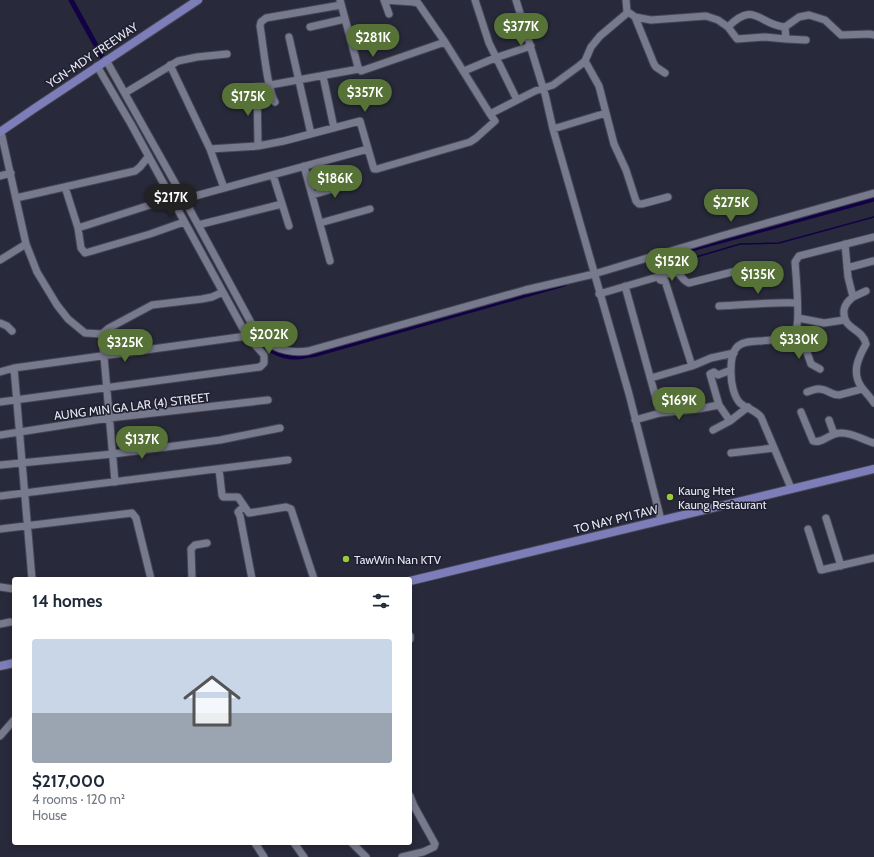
<!DOCTYPE html>
<html lang="en">
<head>
<meta charset="utf-8">
<style>
	:root { --surface:#fff; --page:#f2f2f3; --text:#1f2937; --muted:#747a83; --accent:#567237 }
	body { margin:0; font-family:Cabin,sans-serif; background:var(--page); color:var(--text); height:100vh; display:flex; flex-direction:column; font-size:15px; white-space:nowrap }
	* { box-sizing:border-box; margin:0 }
	p { font-size:13px; color:var(--muted) }
	.icon { flex:none; width:22px; height:22px; fill:none; stroke:currentColor; stroke-width:2; stroke-linecap:round; stroke-linejoin:round }
	.map { position:relative; flex:1; overflow:hidden }
	.drawer { position:absolute; left:12px; top:577px; width:400px; height:268px; display:flex; flex-direction:column; background:var(--surface); border-radius:4px; box-shadow:0 2px 6px #0003 }
	.drawer>* { flex:none }
	.price { position:absolute; translate:-50% -34px; padding:0 9px; border-radius:14px; background:var(--accent); color:#fff; font-size:13px; line-height:26px; filter:drop-shadow(0 1px 2px #0008) }
	.price::after { content:''; position:absolute; left:50%; top:24px; width:12px; height:9px; margin-left:-6px; background:inherit; clip-path:polygon(0 0,100% 0,50% 100%) }
	.price.selected { background:#222; color:#fff }
	ul { padding:0; list-style:none }
	li { display:grid; align-content:center; gap:8px; height:212px; padding:0 20px }
	li span { display:grid; place-items:center; height:124px; border-radius:4px; color:#555 }
	li>.icon { margin-inline-start:auto }
	span .icon { width:72px; height:72px; fill:#fffc; stroke-width:1 }
	li b { font-size:17px }
	h2 { display:flex; justify-content:space-between; align-items:center; height:48px; padding:0 20px; font-size:17px }
	.map>svg:first-child { display:block }
</style>
</head>
<body>
<div class="map">
<svg width="874" height="857" viewBox="0 0 874 857">
	<rect width="100%" height="100%" fill="#28293a"/>
	<g fill="none" stroke-linecap="round" stroke-linejoin="round">
		<path stroke="#130145" stroke-width="1.5" d="M659,268L740,244L779,243L874,217"/>
		<path stroke="#130145" stroke-width="5" d="M71,0L103,58
			M680,252L874,199
			M257,335C264,349 281,358 297,357C303,357 310,355 316,354L564,284"/>
		<defs>
			<path id="minor" d="M340,0L358,67L361,71L445,42
				M384,0L413,2L418,3L445,42L490,114L535,91L553,85L579,66L585,61L591,47L600,36L626,14L627,11L626,0
				M384,0L389,14
				M475,0L489,43L517,100
				M516,0L545,94L553,129L629,394L661,520
				M627,11L635,17L651,20L706,16L718,20L728,27C755,0 759,25 785,27L799,17L809,15L825,20L841,35L870,34L874,35
				M635,17L654,64L656,67L665,73
				M310,27L345,19
				M728,27L737,39L765,37L786,39
				M785,27L786,39L806,40
				M289,37L311,134
				M106,60L184,199L255,330C269,348 286,354 308,351L525,290L594,274L721,236L874,193
				M585,61L599,86L614,144L626,170L636,201L639,204H642L668,197
				M170,65L210,149L224,188
				M464,71L495,58L531,46
				M323,76L334,128
				M257,87L258,146
				M242,89L270,85L359,69
				M125,93L178,61L197,57L227,54
				M275,102C267,90 263,42 260,26L261,22L266,18L341,5
				M553,129L606,113
				M1,132L26,244L37,272L57,305L68,319L85,333L102,334
				M210,149L258,146L284,141L360,121L373,166L374,169H377L470,142L476,138L495,121L490,114
				M304,166L330,261
				M273,175L289,226
				M0,176L11,173
				M65,187L78,228L81,248L85,253L150,234L184,222
				M312,195L353,183
				M16,198L135,171L140,167L148,157
				M184,199L368,149
				M320,223L370,209
				M198,225L282,204
				M78,228L172,198
				M845,244L848,277L853,297C848,301 845,304 844,310C842,330 862,327 866,344C858,358 851,373 862,388C866,393 871,398 874,403
				M0,260L26,244
				M847,268L873,261
				M659,276L660,280L665,281L692,366
				M625,286L660,413
				M599,294L671,273L677,272C681,275 684,282 689,283L736,271
				M853,297L866,291
				M719,306C745,305 771,302 797,303
				M798,318L824,323L844,320
				M0,323L7,326L12,331
				M796,328L800,332L811,364L820,369
				M14,368L32,579
				M0,372L14,368L247,336
				M651,378L692,366L711,358L734,353
				M807,392C815,389 821,387 829,392C833,394 834,395 839,395L862,389
				M0,402L260,367L264,363V355L247,336L131,124L97,66
				M801,412L813,441C822,444 830,433 840,433C852,432 863,440 874,443
				M635,420L660,413L698,409L719,405
				M829,420L834,434
				M730,421L719,405L710,374L714,372L718,375L731,370
				M713,430L730,421L748,407
				M0,435L109,418L268,400
				M731,453L774,448
				M0,465L113,454L220,440L280,428
				M219,469L222,495L223,497H238L249,513L286,507L291,509L314,579
				M115,482L102,334L109,328L152,305L202,299L212,297L223,292
				M791,488L761,417C753,408 746,409 740,403C734,397 731,383 731,374C729,326 759,349 786,336C790,335 794,333 796,329C800,321 796,274 795,262L799,256L874,237
				M0,496L288,460
				M244,506L238,512L240,516L252,579
				M826,518L841,566
				M0,529L132,513L136,518L151,579
				M808,529L821,570L874,558
				M192,579L191,549L195,545L207,543
				M0,587L14,589
				M0,624L10,622
				M410,636V639
				M0,736L14,720
				M255,843L264,857
				M294,843L304,857
				M352,843L366,857
				M402,857L423,852L434,847L435,844L414,806L410,796"/>
			<path id="major" d="M0,132L35,108L198,0
				M410,581L874,469
				M0,666L14,663"/>
		</defs>
		<use href="#minor" stroke="#444553" stroke-width="9"/>
		<use href="#major" stroke="#444553" stroke-width="10"/>
		<use href="#minor" stroke="#77798d" stroke-width="7"/>
		<use href="#major" stroke="#7c7db9" stroke-width="8"/>
	</g>
	<g fill="#99cb36" stroke="#1f1f30" stroke-width="1.5">
		<circle cx="670" cy="497" r="4"/>
		<circle cx="346" cy="559" r="4"/>
	</g>
	<g text-anchor="middle" dominant-baseline="central" stroke-width="3" stroke-linejoin="round" paint-order="stroke">
		<g font-size="12" fill="#e6e7f3" stroke="#1f1f30">
			<text transform="translate(92 55) rotate(-34)">YGN-MDY FREEWAY</text>
			<text transform="translate(132 406) rotate(-7)">AUNG MIN GA LAR (4) STREET</text>
			<text transform="translate(616 519) rotate(-14)">TO NAY PYI TAW</text>
		</g>
		<g font-size="12" fill="#e6e7f3" stroke="#1f1f30" text-anchor="start">
			<text x="678" y="490">Kaung Htet<tspan x="678" dy="14">Kaung Restaurant</tspan></text>
			<text x="354" y="559">TawWin Nan KTV</text>
		</g>
	</g>
</svg>
<b class="price" style="left:521px;top:47px">$377K</b>
<b class="price" style="left:373px;top:58px">$281K</b>
<b class="price" style="left:365px;top:113px">$357K</b>
<b class="price" style="left:248px;top:117px">$175K</b>
<b class="price" style="left:335px;top:199px">$186K</b>
<b class="price selected" style="left:171px;top:218px">$217K</b>
<b class="price" style="left:731px;top:223px">$275K</b>
<b class="price" style="left:672px;top:282px">$152K</b>
<b class="price" style="left:758px;top:295px">$135K</b>
<b class="price" style="left:269px;top:355px">$202K</b>
<b class="price" style="left:799px;top:360px">$330K</b>
<b class="price" style="left:125px;top:363px">$325K</b>
<b class="price" style="left:679px;top:421px">$169K</b>
<b class="price" style="left:142px;top:460px">$137K</b>
<section class="drawer">
<h2>14 homes<svg class="icon" aria-label="filters" viewBox="0 0 24 24"><path d="M4 7h16M4 17h16"/><circle cx="9" cy="7" r="2"/><circle cx="15" cy="17" r="2"/></svg></h2>
<ul>
<li><span style="background:linear-gradient(#c9d6e8 60%,#9aa5b1 0)"><svg class="icon" aria-label="home" viewBox="0 0 24 24"><path d="M3 11l9-7 9 7M6 9v11h12V9"/></svg></span><div><b>$217,000</b><p>4 rooms · 120 m²</p><p>House</p></div></li>
</ul>
</section>
</div>
</body>
</html>
